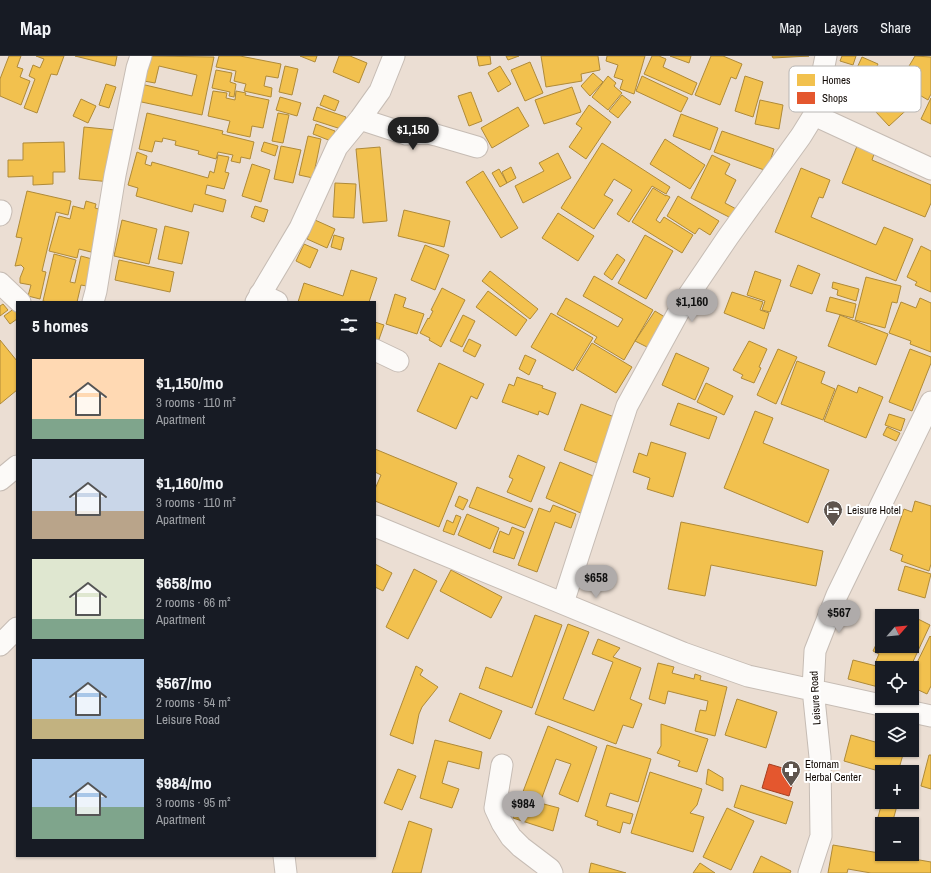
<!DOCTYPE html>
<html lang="en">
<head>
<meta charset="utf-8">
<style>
	:root { --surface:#171b24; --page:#242831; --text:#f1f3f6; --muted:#9ea1a6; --line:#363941; --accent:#afabaa }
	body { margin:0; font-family:"Archivo Narrow",sans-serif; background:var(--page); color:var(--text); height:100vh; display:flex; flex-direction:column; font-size:15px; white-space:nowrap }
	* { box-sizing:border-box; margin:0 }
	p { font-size:13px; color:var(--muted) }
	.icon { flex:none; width:22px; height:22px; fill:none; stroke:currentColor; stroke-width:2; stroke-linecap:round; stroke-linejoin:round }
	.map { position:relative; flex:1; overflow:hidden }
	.sheet { position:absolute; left:16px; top:245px; width:360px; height:556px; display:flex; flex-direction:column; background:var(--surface); border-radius:0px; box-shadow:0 1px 3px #0004 }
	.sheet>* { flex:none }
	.needle { width:26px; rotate:63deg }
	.controls { position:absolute; left:875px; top:553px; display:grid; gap:8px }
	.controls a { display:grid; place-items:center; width:44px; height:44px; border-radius:0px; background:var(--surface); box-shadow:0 1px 3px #0004; font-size:20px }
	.price { position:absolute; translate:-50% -34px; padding:0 9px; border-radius:14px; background:var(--accent); color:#111; font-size:13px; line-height:26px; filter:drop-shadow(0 1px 2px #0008) }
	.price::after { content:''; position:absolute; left:50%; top:24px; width:12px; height:9px; margin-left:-6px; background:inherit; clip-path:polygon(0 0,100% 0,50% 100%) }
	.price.active { background:#222; color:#fff }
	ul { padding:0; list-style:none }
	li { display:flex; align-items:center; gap:12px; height:100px; padding:0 16px }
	li span { display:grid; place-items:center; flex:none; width:112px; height:80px; border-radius:0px; color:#555 }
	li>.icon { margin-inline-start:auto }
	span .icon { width:48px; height:48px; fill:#fffc; stroke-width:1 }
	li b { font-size:17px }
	h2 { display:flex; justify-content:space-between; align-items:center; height:48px; padding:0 16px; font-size:17px }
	header { display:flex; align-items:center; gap:24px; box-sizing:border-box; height:56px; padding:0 20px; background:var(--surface); border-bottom:1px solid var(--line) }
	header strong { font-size:19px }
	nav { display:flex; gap:22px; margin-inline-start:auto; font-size:14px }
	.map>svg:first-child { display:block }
</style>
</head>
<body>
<header>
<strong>Map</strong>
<nav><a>Map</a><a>Layers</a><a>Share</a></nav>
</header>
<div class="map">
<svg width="931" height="817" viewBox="0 0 931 817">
	<rect width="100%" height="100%" fill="#ebded3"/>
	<path fill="#f2c14e" stroke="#af8a38" d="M9,0H21L17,11L23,13L20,21L30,25L21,49L0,40V23Z
		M36,0H64L57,19L51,18L37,57L24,52L35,23L29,20L33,9L40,12L44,3Z
		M75,0H117L115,10Z
		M149,0L214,1L202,59L137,45L141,28L192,40L197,19L159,10L155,27L144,25Z
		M219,0H240L281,8L278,22L266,20L264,30L272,32L271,41L244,35L246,28L234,25L236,15L216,11Z
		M300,0H317L315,6Z
		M339,0H350L367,7L359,27L333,16Z
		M477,0H490L491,8L479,10Z
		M506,0H519L508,4Z
		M541,0H598L600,14L581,18L582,25L546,31Z
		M607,0H645L634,38L620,33L623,24L614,21L618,9L606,5Z
		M652,0H659L666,3L663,11L697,27L692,39L644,18Z
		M670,0H691L689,7Z
		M711,0H723L742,8L736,23L731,21L720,49L695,39Z
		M772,0H809L773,2Z
		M842,0H856L853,9L840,5Z
		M915,0L931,1V38L928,44L899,27Z
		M862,1L878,8L872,21L856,14Z
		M530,6L543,37L525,45L511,14Z
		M285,10L298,13L292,39L279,36Z
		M500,10L511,28L498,36L488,17Z
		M216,14L232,17L230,26L236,28L234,41L229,40L230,36L212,32Z
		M593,17L603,26L590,40L581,30Z
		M608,20L616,27L614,30L622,37L608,54L592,41Z
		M642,20L688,42L681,56L636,35Z
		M745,20L763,26L753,61L735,55Z
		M106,28L116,31L109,52L99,49Z
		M572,31L581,56L544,68L535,44Z
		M900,32L914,47L889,70L875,55Z
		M213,35L227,37L226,42L235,44L236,35L246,37L245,39L269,44L263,72L252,70L250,81L227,76L230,65L208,60Z
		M471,36L482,65L469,70L458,40Z
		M324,39L339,45L335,55L320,49Z
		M622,39L631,46L618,62L609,55Z
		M280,41L301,47L297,60L276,54Z
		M931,42V68L921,63Z
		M81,43L96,50L88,67L73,60Z
		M760,44L783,49L779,73L755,68Z
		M589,49L611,66L586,103L569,91L582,72L576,68Z
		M317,51L346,61L341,73L313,64Z
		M518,51L529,70L492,92L481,72Z
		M147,57L223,75L222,78L254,86L250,103L241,101L240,107L231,105L233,99L218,96L216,103L198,98L199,95L175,89L176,85L163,82L162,86L155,85L152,96L139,93Z
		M278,57L289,59L283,87L272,85Z
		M681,58L718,72L710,94L673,80Z
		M316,68L335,75L331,85L313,78Z
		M84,71L115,74L111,126L79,123Z
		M722,75L774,93L767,115L714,96Z
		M308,80L321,83L313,122L299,119Z
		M665,83L705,109L690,133L650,108Z
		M64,86L65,116H53V128L33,129V120L8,121V104H23V87Z
		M264,86L278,90L275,100L261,95Z
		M602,87L670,131L666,138L652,130L629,166L617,158L632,134L614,123L604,139L613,144L594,173L561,152Z
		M281,90L301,94L293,127L274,123Z
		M857,90L874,98L872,104L931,129V147L925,161L842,127Z
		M380,91L387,165L363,167L356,93Z
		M137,96L147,100L145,108L151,110L152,106L208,122L210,115L214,117L218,99L229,101L225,116L229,117L224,133L207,129L205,138L226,144L223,156L194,148L192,156L136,140L138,132L128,129Z
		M558,97L571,122L523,147L515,130L544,115L539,107Z
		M712,99L730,108L725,118L736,124L725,147L738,154L733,163L691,142Z
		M252,108L270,114L261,146L242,140Z
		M511,111L516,122L507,127L502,116Z
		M801,112L830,124L823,142L819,141L811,161L876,189L884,171L913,183L896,225L775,176Z
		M499,113L507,127L500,131L492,117Z
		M483,115L518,172L501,182L466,126Z
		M335,127L356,128L354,162L333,161Z
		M653,132L666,140V139L670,141L656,164L660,167L664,161L693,179L682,197L632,166Z
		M27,135L71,145L68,159L56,156L42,215L46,216L40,243L28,240L31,229L20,227V222L24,212L21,209L15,210L22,182L16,181Z
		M678,140L719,165L710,179L699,172L695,178L667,160Z
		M86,145L96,148L95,152L106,155L95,197L79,193L77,202L49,195L59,160L70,163L73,150L84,153Z
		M255,150L268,154L264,166L251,161Z
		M404,154L450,165L444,191L398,180Z
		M558,157L594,180L578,205L542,182Z
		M122,164L157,173L149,208L114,200Z
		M315,164L335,173L327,192L307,183Z
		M165,170L189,176L182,208L158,203Z
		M334,179L344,182L341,194L331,191Z
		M645,179L673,195L646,243L618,227Z
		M304,188L318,194L310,212L296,205Z
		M425,189L449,199L435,234L411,224Z
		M921,190L931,195V236L915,229L917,226L907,221Z
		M54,198L76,204L70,226L75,227L81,200L92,203V231L81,229L77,246H48L43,245Z
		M617,198L625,204L612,224L604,218Z
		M119,204L174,216L170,236L115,224Z
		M798,209L820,218L812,238L790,230Z
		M351,214L377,222L369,246H298L304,227L343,240Z
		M490,215L538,253L530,263L482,225Z
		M755,215L781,224L770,256L762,254L765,245L747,239Z
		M594,220L653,254L624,304L594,286L597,281L557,258L566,242L618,271L623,263L583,240Z
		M866,221L901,230L897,247L892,246L885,272L855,264Z
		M833,226L859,233L856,245L837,239L838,234L832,232Z
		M442,232L465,244L441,291L429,284L430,282L420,277L428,262L429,263L433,255L431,254Z
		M488,235L527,264L516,280L476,251Z
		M732,236L763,246L760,254L769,257L764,273L724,257Z
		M395,238L406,242L403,251L424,258L417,278L386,268Z
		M830,241L856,248L853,262L826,255Z
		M920,242L931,247V296L910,288L911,285L889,277L901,246L916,252Z
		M3,248L8,254L0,260V250Z
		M15,252L17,255V263L10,268L4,260Z
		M655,255L668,263L651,293L635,285Z
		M551,257L593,282L573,315L531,291Z
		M463,259L475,265L462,291L450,285Z
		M840,259L888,278L876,309L828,290Z
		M375,266L384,269L377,289L375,288Z
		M469,283L481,289L475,301L463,295Z
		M0,284L17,305V334L0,348Z
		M749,285L767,293L759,311L761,312L754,327L741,322L743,319L733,314Z
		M592,287L632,311L616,337L576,313Z
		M778,293L797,301L776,348L757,339Z
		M910,293L931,301V307L912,355L889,346Z
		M676,297L709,312L695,344L662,329Z
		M525,299L536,304L529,319L519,313Z
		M797,305L825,316L821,327L835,333L823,364L781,348Z
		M439,307L484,328L477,343L471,340L456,373L417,355Z
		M517,321L543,330L542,332L556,337L548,359L539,355L538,359L502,346L509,328L514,330Z
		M706,327L733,340L724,359L697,346Z
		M838,329L857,337L859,331L883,341L866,382L824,365Z
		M678,347L717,361L709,383L670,369Z
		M581,348L617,362L600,408L564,394Z
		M755,355L773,362L763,387L829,414L808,467L724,432Z
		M889,358L905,363L901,375L885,369Z
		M887,371L900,377L896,385L883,379Z
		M651,386L686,397L673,441L647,433L650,422L633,416L639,397L647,400Z
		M375,393L457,427L439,471L375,445V433L381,419L375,416Z
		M518,399L545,411L531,446L507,436L513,423L509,421Z
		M560,406L598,422L583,458L546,442Z
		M477,431L533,453L525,472L469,451Z
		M459,440L468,444L463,454L455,450Z
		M915,445L931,450V508L929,515L901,505L903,499L890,494L904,453L912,456Z
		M553,449L576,458L571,472L555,466L537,516L518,509L539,452L550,456Z
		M467,458L499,472L490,493L458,479Z
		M456,459L461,461L454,479L443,475L447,464L453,467Z
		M681,466L823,495L816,530L711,509L705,540L668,533Z
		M512,471L524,476L514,503L493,496L500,475L509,479Z
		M375,508L392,517L383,535L375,531Z
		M905,510L931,518L925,542L898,534Z
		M414,513L437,525L408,583L386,571Z
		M451,514L502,541L491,562L440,535Z
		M902,555L930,569L910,612H889L876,605L879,598L873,595L882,576V590H912V560H900Z
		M535,559L562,569L532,652L479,632L486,611L512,621Z
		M568,568L589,576L563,643L594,655L613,606L592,598L598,583L620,592L613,601L641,612L630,643L642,648L633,672L623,669L616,688L535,658Z
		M930,580L931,581V630L927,638L912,631V617Z
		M853,604L884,612H882V632L848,623Z
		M658,607L674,611L672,617L694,623L695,618L701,620L700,624L727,631L715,680L695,675L700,654L706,655L708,645L668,635L665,648L649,643Z
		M416,610L423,614L420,619L438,631L422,651L419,658L413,688L390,679Z
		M460,637L502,655L490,683L449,665Z
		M737,643L777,656L766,692L725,679Z
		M661,668L708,683L697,716L678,710L680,705L657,697L661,690Z
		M548,670L597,691L578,746L559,738L571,708L556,703L540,747L559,752L553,775L513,762Z
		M851,679L882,688V694L904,695L898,716H882L844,705Z
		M435,684L482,696L479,713L448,705L442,727L459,733L452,752L420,742Z
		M607,689L651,703L638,746L610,737L606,750L633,758L630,768L623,766L620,777L597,769L598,765L585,760Z
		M929,699H931V733L921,730Z
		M398,713L416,720L402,754L384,747Z
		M708,713L723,722V735L706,728Z
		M650,716L702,733L697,749L690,757L704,761L693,796L631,777Z
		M741,729L793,746L786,768L734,751Z
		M882,746H898L892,768H882V770L876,769Z
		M727,752L754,765L731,814L703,801Z
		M409,765L432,773L421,817H392Z
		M833,789L931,806V817H871L848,813L847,817H828Z
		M761,800L791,815L790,817H753Z
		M591,807L626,817H589Z
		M700,807L715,817H693Z"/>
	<path fill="#e4572e" stroke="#a54022" d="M769,708L796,716L789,740L762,732Z"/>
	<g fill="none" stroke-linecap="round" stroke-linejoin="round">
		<defs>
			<path id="minor" d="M814,59L931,113
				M360,63L406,78L428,77L436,79L477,91
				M0,159L1,155
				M0,227L20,246
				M260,238L277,246
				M93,246L96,235L115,119L137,12L141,0
				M256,246L300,172L337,91L360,63L380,35L394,0
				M375,294L398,305
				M0,424L17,410
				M375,470L683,597L748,620L931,660
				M563,547L627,350L684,246L728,181L801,80L814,59L826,0
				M0,589L17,572
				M502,709L495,752L502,767L511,781L521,791L550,813L552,817
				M284,800L286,817
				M809,817L821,780L820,701L813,633L815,595L837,539L931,346"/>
		</defs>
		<use href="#minor" stroke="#c6bcb4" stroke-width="23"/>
		<use href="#minor" stroke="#fcfaf8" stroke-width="21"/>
	</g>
	<defs>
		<symbol id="hotel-pin" viewBox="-11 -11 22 30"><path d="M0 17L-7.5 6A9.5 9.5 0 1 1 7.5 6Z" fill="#5e544d" stroke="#fff"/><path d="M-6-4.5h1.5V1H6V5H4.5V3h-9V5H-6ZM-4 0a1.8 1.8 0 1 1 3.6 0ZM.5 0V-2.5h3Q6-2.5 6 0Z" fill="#fff"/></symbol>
		<symbol id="pharmacy-pin" viewBox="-11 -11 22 30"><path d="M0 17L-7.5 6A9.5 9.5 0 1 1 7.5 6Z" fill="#5e544d" stroke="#fff"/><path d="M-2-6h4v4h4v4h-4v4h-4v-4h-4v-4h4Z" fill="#fff"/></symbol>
	</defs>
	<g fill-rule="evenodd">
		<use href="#hotel-pin" x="822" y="443" width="22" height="30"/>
		<use href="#pharmacy-pin" x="780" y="703" width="22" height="30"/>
	</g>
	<g text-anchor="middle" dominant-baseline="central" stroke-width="4" stroke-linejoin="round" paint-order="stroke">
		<g font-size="11" fill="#120a05" stroke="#fff" text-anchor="start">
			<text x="847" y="454">Leisure Hotel</text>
			<text x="805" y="708">Etornam<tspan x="805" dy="13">Herbal Center</tspan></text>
		</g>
		<g font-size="11" fill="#120a05" stroke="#fff">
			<text transform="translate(815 642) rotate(-93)">Leisure Road</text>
		</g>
	</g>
	<rect x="789" y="10" width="132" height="46" rx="6" fill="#fff" stroke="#b8b6b4" stroke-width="1"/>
	<rect x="797" y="18" width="18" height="12" fill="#f2c14e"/>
	<rect x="797" y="36" width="18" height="12" fill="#e4572e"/>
	<g font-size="11" fill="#120a05">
		<text x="822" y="28">Homes</text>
		<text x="822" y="46">Shops</text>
	</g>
</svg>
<div class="controls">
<a><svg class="needle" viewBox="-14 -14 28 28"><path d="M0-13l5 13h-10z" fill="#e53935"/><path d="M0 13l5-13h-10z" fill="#9ea1a6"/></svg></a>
<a><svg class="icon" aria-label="locate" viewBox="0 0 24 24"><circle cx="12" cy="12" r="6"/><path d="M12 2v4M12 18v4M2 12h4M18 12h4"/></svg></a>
<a><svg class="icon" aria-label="layers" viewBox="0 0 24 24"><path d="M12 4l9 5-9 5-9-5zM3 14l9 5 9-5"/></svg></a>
<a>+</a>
<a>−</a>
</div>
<b class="price active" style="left:413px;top:95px">$1,150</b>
<b class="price" style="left:692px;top:267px">$1,160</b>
<b class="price" style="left:596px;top:543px">$658</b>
<b class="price" style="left:839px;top:578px">$567</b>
<b class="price" style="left:523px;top:769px">$984</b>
<section class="sheet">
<h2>5 homes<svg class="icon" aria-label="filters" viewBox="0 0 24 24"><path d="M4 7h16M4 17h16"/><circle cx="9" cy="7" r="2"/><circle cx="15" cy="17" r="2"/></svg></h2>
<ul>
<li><span style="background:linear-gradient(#ffd9b3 75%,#7fa58c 0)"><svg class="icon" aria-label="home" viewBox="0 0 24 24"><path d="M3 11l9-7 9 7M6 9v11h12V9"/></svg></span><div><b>$1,150/mo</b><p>3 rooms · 110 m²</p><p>Apartment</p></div></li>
<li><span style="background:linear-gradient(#c9d6e8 65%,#b9a48a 0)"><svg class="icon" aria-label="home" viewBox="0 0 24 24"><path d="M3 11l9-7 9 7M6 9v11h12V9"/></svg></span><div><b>$1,160/mo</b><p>3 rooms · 110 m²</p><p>Apartment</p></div></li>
<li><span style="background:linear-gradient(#dfe7d0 75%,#7fa58c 0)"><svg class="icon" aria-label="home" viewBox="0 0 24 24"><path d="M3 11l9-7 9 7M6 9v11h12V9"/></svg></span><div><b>$658/mo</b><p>2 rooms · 66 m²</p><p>Apartment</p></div></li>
<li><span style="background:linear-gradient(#a9c7e8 75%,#c2b280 0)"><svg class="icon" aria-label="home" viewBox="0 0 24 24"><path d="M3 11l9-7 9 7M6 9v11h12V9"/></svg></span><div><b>$567/mo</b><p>2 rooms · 54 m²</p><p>Leisure Road</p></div></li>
<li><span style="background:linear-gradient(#a9c7e8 60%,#7fa58c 0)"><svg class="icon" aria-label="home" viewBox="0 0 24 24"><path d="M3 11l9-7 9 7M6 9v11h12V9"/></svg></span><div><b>$984/mo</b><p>3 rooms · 95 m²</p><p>Apartment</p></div></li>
</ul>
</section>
</div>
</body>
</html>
